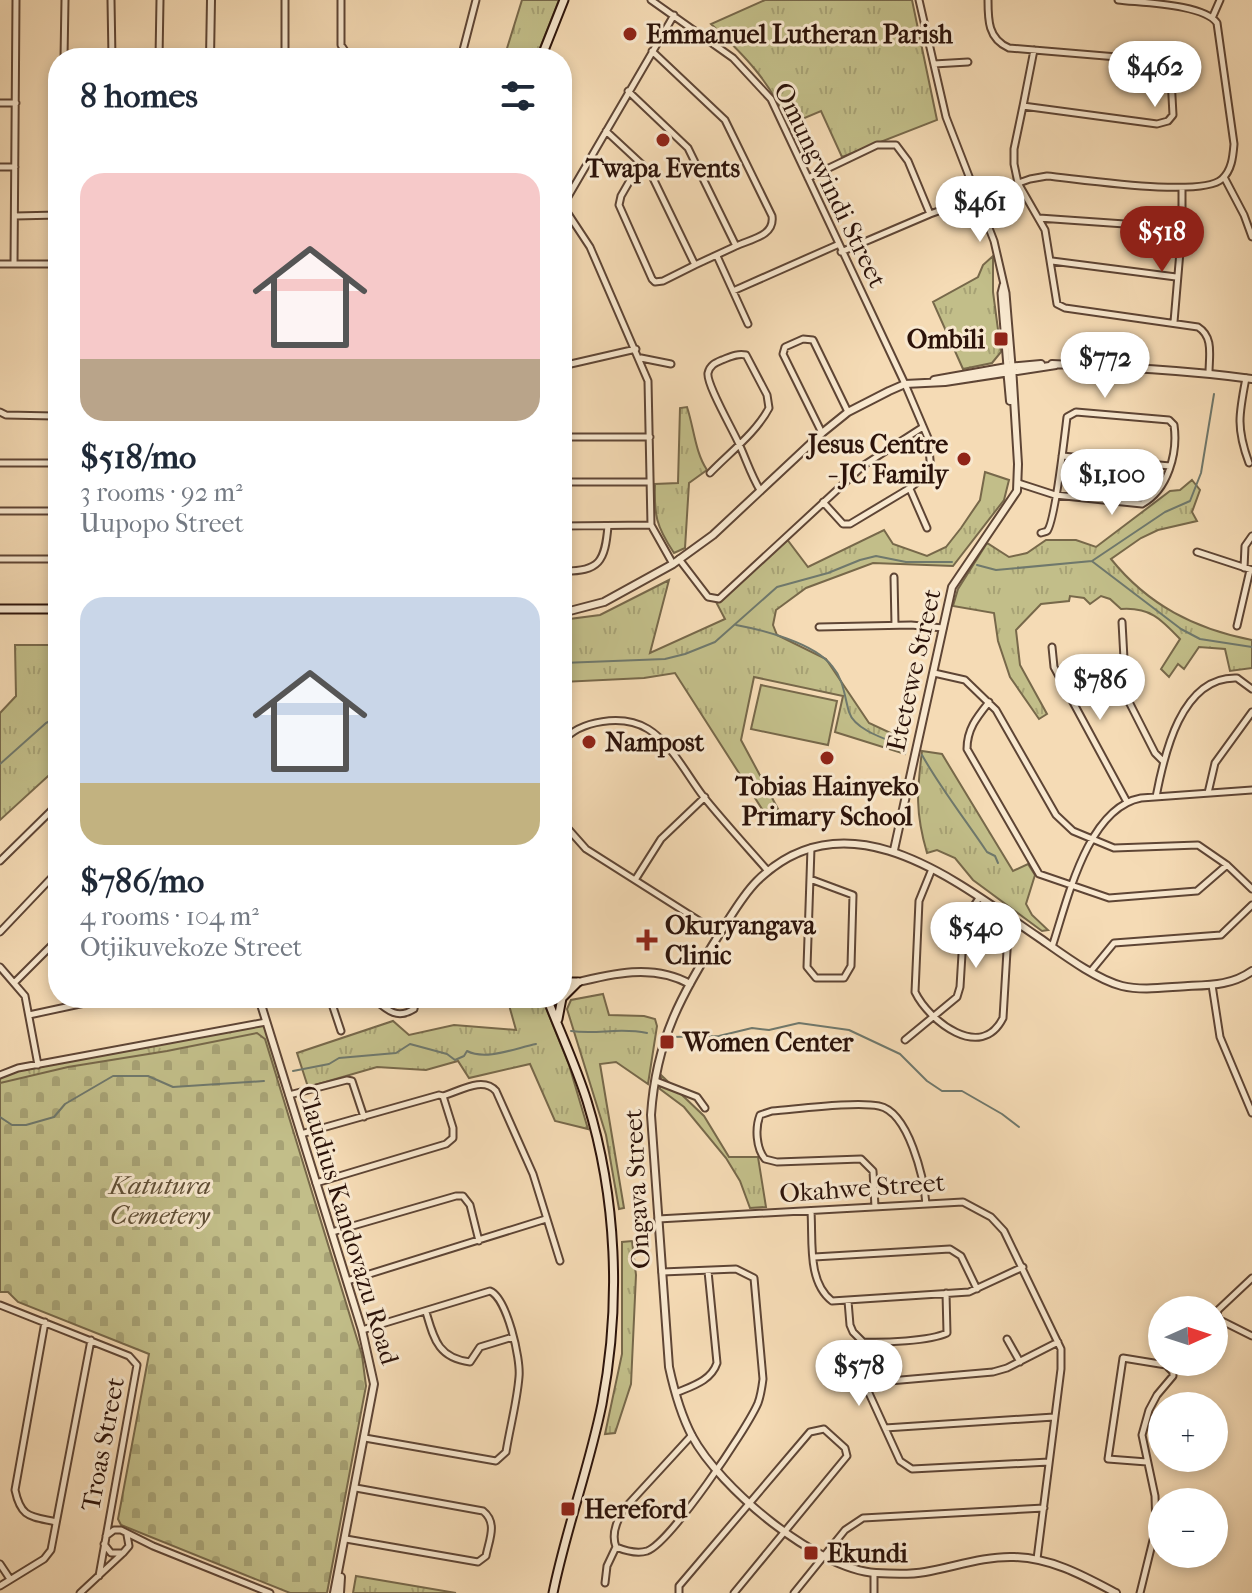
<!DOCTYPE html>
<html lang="en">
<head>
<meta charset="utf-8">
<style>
	:root { --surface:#fff; --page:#f6f6f7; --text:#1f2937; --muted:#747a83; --accent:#8f2418 }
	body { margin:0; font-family:"IM FELL French Canon",serif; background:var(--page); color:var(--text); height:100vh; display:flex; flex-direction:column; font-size:30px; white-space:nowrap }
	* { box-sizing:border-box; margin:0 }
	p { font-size:26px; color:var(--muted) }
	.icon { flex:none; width:44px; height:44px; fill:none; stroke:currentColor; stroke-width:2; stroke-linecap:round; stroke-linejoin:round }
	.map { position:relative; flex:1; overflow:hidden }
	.side { position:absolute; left:48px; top:48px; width:524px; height:960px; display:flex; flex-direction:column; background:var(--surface); border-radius:32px; box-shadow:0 4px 12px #0003 }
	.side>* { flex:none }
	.needle { width:52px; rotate:87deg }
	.buttons { position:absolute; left:1148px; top:1296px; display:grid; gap:16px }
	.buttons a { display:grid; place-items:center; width:80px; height:80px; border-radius:50%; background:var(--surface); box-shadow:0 4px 12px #0003; font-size:40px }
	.price { position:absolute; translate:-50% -68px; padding:0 18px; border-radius:28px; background:#fff; color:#222; font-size:26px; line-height:52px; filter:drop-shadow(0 2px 4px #0008) }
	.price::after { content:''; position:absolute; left:50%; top:48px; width:24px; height:18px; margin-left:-12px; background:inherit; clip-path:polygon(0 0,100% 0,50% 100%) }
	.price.active { background:var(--accent); color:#fff }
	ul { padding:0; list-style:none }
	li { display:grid; align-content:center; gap:16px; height:424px; padding:0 32px }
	li span { display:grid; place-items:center; height:248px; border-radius:24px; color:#555 }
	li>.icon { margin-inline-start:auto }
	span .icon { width:144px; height:144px; fill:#fffc; stroke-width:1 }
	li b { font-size:34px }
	h2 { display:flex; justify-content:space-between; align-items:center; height:96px; padding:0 32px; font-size:34px }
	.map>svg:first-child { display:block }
</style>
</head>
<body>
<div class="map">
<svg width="1252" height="1593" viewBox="0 0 1252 1593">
	<defs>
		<pattern id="grass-tufts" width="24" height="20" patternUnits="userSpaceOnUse" patternTransform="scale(2)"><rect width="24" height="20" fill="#c2be89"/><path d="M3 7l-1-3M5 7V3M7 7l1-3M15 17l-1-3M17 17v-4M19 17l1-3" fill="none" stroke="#a7a275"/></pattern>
		<pattern id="cemetery-stones" width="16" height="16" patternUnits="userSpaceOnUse" patternTransform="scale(2)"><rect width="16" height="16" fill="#c2be89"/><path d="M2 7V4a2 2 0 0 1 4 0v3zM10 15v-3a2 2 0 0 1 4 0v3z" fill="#a7a275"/></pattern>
	</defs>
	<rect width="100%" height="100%" fill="#f5dbb5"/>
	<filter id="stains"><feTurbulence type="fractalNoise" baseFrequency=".0025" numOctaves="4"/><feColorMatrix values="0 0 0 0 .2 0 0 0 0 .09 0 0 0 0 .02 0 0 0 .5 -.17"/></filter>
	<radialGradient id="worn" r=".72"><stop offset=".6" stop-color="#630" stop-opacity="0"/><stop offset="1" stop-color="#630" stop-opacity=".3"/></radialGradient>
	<path fill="url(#grass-tufts)" stroke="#77684a" stroke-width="2" d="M522,0H559L536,58H504Z
		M765,0H912L937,120L842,157L821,111L788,125C772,83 743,54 711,24Z
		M993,256V292L1001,352L992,363L963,369L933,302L978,277L983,265Z
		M687,407C694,428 695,452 707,470L689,483L685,548L674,553C656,526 654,515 655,484L678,483L680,408Z
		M985,472L1009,480L1004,500L953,566L873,563L806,588L776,610L773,625L777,635L826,659L869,723L908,741L905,754L835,732L843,696L754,677L741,740L786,824L771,823L675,673L644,678L562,682V620L600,615L669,580L650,653L725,619L715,600L786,538L808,567L884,530L893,544L927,556L946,547L961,528L980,500Z
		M1192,480L1200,490L1192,512L1197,521L1158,530L1141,538L1111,559C1148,605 1195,629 1252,640V668L1230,671L1225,649L1199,647L1184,669L1178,664L1169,677L1161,669L1180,639C1161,619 1150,607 1121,609L1110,599L1101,596L1090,604L1084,598L1070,596L1069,601L1041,604L1016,630L1020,665L1047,714L1039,719L1010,677L998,641L994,613L953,606L958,589L987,543L1009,557L1027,553L1046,540H1076L1096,547L1170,491L1180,490Z
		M15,645H58V767L0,820V713L16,696Z
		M922,751L942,754L1013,871L1028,864L1035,875L1026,904L1032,915L1048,930L1042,931L973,880L955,858L937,850L927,853C915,812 917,791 922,751Z
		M603,994L609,1015L644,1016L655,1019L657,1026L648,1084L616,1062L600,1064L624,1208L619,1209L606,1135L567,1009L571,1000Z
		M507,998H542L569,1065L588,1129L555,1121L530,1064L469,1078L458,1061L426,1070L377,1067L308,1087L297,1053L393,1021L409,1035L454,1025L516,1030Z
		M266,1022L283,1076L264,1081L0,1117V1075L2,1073Z
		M661,1075L704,1116L729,1157H758L766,1207L750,1208L740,1181L726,1158L684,1107L660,1089Z
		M632,1241L636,1275L631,1384L615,1433L605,1434L622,1354V1242Z
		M356,1576L456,1593H353Z"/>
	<path fill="url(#cemetery-stones)" stroke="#77684a" stroke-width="2" d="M257,1033L265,1039L362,1355L366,1386L327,1593H290L121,1525L118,1519L149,1354L18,1302L8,1292H0V1083L68,1067L167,1051Z"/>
	<path fill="#c2be89" stroke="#77684a" stroke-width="2" d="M761,685L837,701L828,745L751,729Z"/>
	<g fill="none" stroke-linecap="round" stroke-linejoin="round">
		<path stroke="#6f786c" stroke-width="2" d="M1093,562L1181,629L1200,639L1252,647
			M977,565L996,570L1092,561L1165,512L1190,501L1201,473L1214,394
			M736,625C763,630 814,643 832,666C844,680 844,695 849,712C855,731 889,740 906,747
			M562,663L665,659L685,654L715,642L777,587L828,573L860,560L876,556L906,562H952
			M922,755C941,789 965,819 987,852L995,856L998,863
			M0,764L46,723L58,717
			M571,1031C598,1035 618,1027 647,1033
			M671,1037L719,1036L752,1028L769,1030L799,1023L849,1030L900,1054L927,1081L942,1091H962L1002,1114L1019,1127
			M293,1071L329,1064L339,1058L396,1053L410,1044L447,1054L455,1060L464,1056L467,1051C486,1061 516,1048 536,1044
			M0,1117L12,1125H26L54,1117L65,1104L113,1076H148L173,1087L264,1081"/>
		<defs>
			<path id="minor" d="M111,0L112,58
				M285,0V58
				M341,0V45L347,54L462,53
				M651,0L733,58L771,99L905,384L928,438L931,471L910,488L850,524H843L823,502
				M919,0L946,117L994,241L1006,293L1012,366
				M988,0C988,20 988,39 1009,48L1141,59L1163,65L1171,78L1173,115L1168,121L1157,124L1023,106L1034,50
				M1213,16L1220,0
				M64,58L65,0
				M159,58L160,0
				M461,58L476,0
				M934,64L968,62
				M628,91L688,148L736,246C751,239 775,236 772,216L725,120L652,51
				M0,103H16
				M1023,106L1014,149V164L1018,183L1045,230L1057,304L1065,308L1198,327C1214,337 1209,356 1209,373
				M606,131L648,170L651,174L695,265L663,281L655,282L652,279L619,205L621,196L640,163
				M0,167H15
				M1224,177L1244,215L1252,237
				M808,178L877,145H896L908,161L930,214
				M563,206L590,247L648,381L651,525L673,564
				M562,207L674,15
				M15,216L58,215
				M1039,218L1182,228
				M841,252L930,214L1030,179L1047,176C1080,179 1201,198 1222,179C1232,170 1233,156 1234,144L1217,23C1204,4 1142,3 1118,0
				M717,256L748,324
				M1052,261L1176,277
				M0,264H58
				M14,264L16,0
				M695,265L736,246
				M1003,285L1001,293L1007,367
				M733,291L837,245
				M1174,322L1182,228V189
				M641,358L671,364
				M562,366L636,349
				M1246,378C1239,414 1236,428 1249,463
				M0,412L6,415L54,416L58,418
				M822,433L783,354L785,347L803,339L813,340L848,412
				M562,437H650
				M1062,456L1170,466
				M0,463H58
				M710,473C729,453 756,433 769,408L767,395L746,355C737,353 730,357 722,360C715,363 710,365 708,373C706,384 733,430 739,444C746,459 751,475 760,490
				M562,482H649
				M1018,483L1055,495L1142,504C1168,490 1178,453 1174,425L1169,420L1076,412L1067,417C1065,433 1055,523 1047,531C1046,532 1043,532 1041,533
				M910,489L927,528
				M0,511H58
				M562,526L651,525
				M1197,552L1252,570
				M0,559H58
				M679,559L708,597L719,599L864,465L923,427
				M1244,568L1245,546L1252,536
				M562,571C600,572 605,561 608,526
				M894,577L895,625
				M1122,622L1126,696L1155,753L1163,761
				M1237,626L1250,570
				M819,627L911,625L943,628
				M1052,647L1054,667L1127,802
				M934,673L965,680L996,710L1056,815L1073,831L1114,848L1198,845L1227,865L1252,889
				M989,702C977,717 967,729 967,749L1039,874L1109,898L1197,891L1227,865
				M562,742C580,720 623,714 648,729C671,743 687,775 703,796C724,822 746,846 768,871
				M1208,793L1215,763L1252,712
				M1156,797C1164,755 1181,676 1237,678L1252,689
				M562,822L586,849L720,934
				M0,861L58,804
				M932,869L919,901L915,992C929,1021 981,1062 1003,1018L1009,917
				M810,879L853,895L851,966L844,978H816L807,967L811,848
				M635,880L661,839L705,797
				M0,932L58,871
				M1052,947C1067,902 1087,808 1141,798L1252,790
				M0,967L25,996L38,1065
				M1091,971L1114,943L1221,935L1252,905
				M15,982L58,939
				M1212,985L1220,1037L1252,1113
				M330,998L341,1031
				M373,998C387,1010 397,1020 414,1009L416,998
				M29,1015L108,998
				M905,1040L957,997L960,987L964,921L979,898
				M0,1075L18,1068L266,1022
				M656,1081L697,1097L705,1108
				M289,1095L347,1080L352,1081L364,1117
				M443,1096C460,1091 483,1076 496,1091L533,1174L560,1261
				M301,1134L439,1095L443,1096L453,1128V1138L446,1144L316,1183
				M875,1207L873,1171L861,1159L777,1162L765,1159C756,1148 755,1128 760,1115L772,1111C798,1109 857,1101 879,1106C909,1112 924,1179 926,1204
				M811,1212C813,1240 807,1282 832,1301L969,1292L1023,1267
				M658,1219L963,1202L991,1217L1004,1231L1061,1349V1369L1037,1559
				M332,1232L456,1196H463L470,1205L479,1241
				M814,1257L950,1249L961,1256L977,1289
				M662,1272L736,1269L754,1278L763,1379C762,1387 761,1395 758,1403C747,1429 670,1543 647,1551C637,1554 626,1551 616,1547C611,1534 617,1520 624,1509L692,1435
				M1252,1278L1218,1310L1217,1315L1220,1320L1252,1336
				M347,1281L546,1219
				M848,1301L850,1325L853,1332L863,1342C883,1343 930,1341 947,1333L946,1293
				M0,1305L129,1356L137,1365L99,1576
				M426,1312C434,1339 438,1358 470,1362L480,1347L513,1337
				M45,1322L15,1490C21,1518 30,1516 56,1522
				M362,1330L490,1291C507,1298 521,1359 519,1377C517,1402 510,1427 506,1452L496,1461L365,1438
				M1007,1339L1020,1362
				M676,1393C692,1386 711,1381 717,1363L708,1271
				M885,1428L1054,1417
				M1049,1462L912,1469L900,1461L868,1391L871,1386L878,1382L993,1372L1007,1368L1058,1342
				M106,1536L114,1530H121L153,1546L270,1593
				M346,1539L478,1562L486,1556C489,1540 498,1523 483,1511L356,1488
				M104,1544L111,1553H123L129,1546L127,1535
				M0,1564L10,1579
				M874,1573V1593
				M605,1583L607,1566L616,1547
				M0,1586L44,1559L51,1550L91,1340
				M80,1593L123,1553
				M679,1593V1586L810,1432L824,1429L845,1448L847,1456L734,1593
				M794,1593L845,1530L863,1518L1044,1508
				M1140,1593L1156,1528L1155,1496L1142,1435L1149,1410L1157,1395L1173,1376V1372L1166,1365L1123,1358L1108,1459L1147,1462"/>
			<path id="tertiary" d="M210,58L211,0
				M1052,364C1119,367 1186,370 1252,379
				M1007,368L1010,401
				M934,380L1007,367L1041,364
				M562,613L604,602L673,564L713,535L822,433L848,412L889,391L905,384L945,382L1056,365
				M894,850L952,587L1017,491L1018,464L1012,366
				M562,986C603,976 650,961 690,984
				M259,998L362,1330L374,1384L334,1593
				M340,1593L341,1577
				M1116,1593C1084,1576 1052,1558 1014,1557C984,1556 954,1567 925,1572C909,1575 892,1574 876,1573C816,1569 720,1488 692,1436C681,1415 674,1390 669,1367L651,1115C656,1039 682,993 722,930C733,913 743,895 757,881C848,792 957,882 1038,937C1061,953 1095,979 1122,986C1143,991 1167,987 1188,986C1212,985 1232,985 1252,971"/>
			<path id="secondary" d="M541,58L564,0
				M0,609H58
				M562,982H578
				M547,998C560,1032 576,1066 587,1101C617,1198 621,1304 602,1404C589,1468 566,1529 553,1593
				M562,998L578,982
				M558,1019L562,998"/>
		</defs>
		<use href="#minor" stroke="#5e4535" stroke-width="9"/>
		<use href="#tertiary" stroke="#5e4535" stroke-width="10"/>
		<use href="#secondary" stroke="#2c130a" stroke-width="11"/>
		<use href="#minor" stroke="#f8e8cf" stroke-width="5"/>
		<use href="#tertiary" stroke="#f8e8cf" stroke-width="6"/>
		<use href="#secondary" stroke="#f8e8cf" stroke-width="7"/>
	</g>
	<g fill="#8f2418" stroke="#f8e8cf" stroke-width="3">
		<circle cx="630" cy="34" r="8"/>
		<circle cx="663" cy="140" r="8"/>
		<rect x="993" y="331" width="16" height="16" rx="4"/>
		<circle cx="964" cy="459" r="8"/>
		<circle cx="589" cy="742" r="8"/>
		<circle cx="827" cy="758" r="8"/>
		<path d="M643 928h8v8h8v8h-8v8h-8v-8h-8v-8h8z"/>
		<rect x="659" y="1034" width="16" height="16" rx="4"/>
		<rect x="560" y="1501" width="16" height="16" rx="4"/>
		<rect x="803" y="1545" width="16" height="16" rx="4"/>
	</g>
	<g text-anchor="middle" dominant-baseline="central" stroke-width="6" stroke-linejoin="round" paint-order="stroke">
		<g font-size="26" font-weight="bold" fill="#2c130a" stroke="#f8e8cf" text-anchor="start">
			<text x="646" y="34">Emmanuel Lutheran Parish</text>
			<text x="663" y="168" text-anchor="middle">Twapa Events</text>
			<text x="985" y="339" text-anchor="end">Ombili</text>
			<text x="948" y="444" text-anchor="end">Jesus Centre<tspan x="948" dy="30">- JC Family</tspan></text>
			<text x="605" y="742">Nampost</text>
			<text x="827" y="786" text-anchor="middle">Tobias Hainyeko<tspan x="827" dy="30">Primary School</tspan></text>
			<text x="665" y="925">Okuryangava<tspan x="665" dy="30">Clinic</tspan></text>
			<text x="683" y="1042">Women Center</text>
			<text x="584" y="1509">Hereford</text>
			<text x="827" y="1553">Ekundi</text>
		</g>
		<g font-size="26" fill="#2c130a" stroke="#f8e8cf">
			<text transform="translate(830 185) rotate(64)">Omungwindi Street</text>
			<text transform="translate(914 670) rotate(-77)">Etetewe Street</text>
			<text transform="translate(862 1188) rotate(-4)">Okahwe Street</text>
			<text transform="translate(637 1189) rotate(-93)">Ongava Street</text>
			<text transform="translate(348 1225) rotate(73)">Claudius Kandovazu Road</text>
			<text transform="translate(103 1444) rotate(-79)">Troas Street</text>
		</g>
		<g font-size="26" font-style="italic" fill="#604f36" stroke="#f8e8cf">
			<text x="160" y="1185">Katutura<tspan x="160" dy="30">Cemetery</tspan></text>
		</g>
	</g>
	<rect width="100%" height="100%" filter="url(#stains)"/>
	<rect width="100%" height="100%" fill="url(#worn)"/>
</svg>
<div class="buttons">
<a><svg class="needle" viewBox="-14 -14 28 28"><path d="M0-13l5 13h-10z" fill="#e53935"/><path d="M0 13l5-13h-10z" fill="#747a83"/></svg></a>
<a>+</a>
<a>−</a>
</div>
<b class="price" style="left:1155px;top:109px">$462</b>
<b class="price" style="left:980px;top:244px">$461</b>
<b class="price active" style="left:1162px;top:274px">$518</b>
<b class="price" style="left:1105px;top:400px">$772</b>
<b class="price" style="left:1112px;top:517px">$1,100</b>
<b class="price" style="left:1100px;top:722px">$786</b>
<b class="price" style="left:976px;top:970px">$540</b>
<b class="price" style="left:859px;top:1408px">$578</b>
<section class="side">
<h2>8 homes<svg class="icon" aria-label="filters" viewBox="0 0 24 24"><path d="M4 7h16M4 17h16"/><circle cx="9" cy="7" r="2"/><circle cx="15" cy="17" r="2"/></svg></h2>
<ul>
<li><span style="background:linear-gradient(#f6c9c9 75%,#b9a48a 0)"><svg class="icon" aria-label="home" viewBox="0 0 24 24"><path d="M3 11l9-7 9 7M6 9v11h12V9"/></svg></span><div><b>$518/mo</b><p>3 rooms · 92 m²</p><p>Uupopo Street</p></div></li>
<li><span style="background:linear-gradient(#c9d6e8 75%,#c2b280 0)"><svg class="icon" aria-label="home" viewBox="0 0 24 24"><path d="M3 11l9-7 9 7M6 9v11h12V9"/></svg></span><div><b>$786/mo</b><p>4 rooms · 104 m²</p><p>Otjikuvekoze Street</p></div></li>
</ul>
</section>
</div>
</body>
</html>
